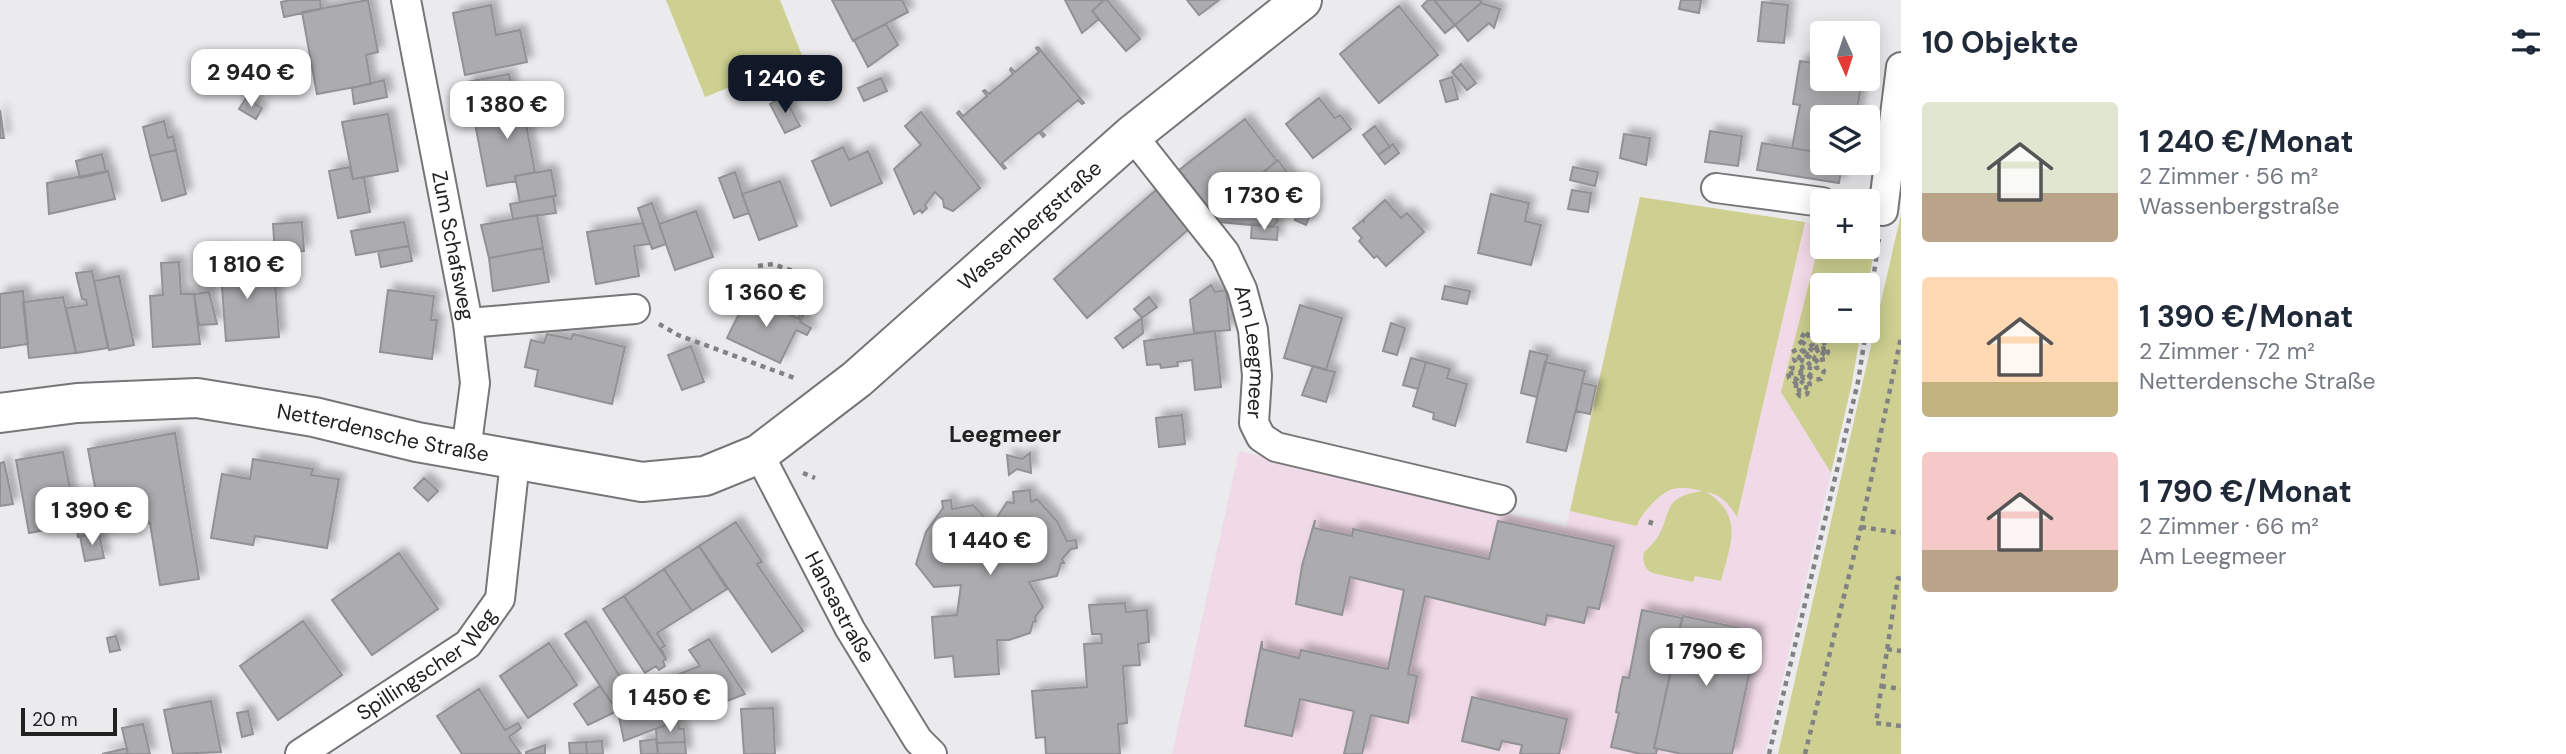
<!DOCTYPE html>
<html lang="de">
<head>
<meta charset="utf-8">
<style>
	:root { --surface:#fff; --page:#f2f2f3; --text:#1f2937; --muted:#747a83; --accent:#111827 }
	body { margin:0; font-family:"DM Sans",sans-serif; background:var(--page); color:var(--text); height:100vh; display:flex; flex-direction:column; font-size:26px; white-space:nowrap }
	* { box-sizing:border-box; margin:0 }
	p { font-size:23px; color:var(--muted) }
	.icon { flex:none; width:38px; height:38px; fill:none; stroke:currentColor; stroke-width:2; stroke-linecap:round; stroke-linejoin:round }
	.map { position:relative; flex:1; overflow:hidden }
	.sheet { display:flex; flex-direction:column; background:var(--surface); width:665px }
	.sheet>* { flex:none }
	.needle { width:46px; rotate:177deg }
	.tools { position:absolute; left:1810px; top:21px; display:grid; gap:14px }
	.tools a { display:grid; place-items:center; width:70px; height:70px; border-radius:7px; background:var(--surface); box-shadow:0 4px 18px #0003; font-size:35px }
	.scale { position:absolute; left:21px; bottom:18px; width:96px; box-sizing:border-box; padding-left:7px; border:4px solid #212122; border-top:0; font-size:19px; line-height:24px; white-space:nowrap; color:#212122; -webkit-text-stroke:5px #ebebee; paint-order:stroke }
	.price { position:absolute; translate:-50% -60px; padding:0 16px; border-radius:14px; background:#fff; color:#222; font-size:23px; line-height:46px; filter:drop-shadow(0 2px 4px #0008) }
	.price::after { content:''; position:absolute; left:50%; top:42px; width:21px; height:16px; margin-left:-10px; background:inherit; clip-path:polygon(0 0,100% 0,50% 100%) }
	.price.selected { background:var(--accent); color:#fff }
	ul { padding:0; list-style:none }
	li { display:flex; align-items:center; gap:21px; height:175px; padding:0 21px }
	li span { display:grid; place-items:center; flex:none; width:196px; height:140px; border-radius:7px; color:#555 }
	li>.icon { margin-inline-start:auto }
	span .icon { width:84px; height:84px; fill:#fffc; stroke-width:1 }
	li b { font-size:30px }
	h2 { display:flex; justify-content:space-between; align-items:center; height:84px; padding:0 21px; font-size:30px }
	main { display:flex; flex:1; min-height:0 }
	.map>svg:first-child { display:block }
</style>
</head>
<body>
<main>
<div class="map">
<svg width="1901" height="754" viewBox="0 0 1901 754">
	<defs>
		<filter id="shadow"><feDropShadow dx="6" dy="-6" stdDeviation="3.5" flood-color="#0004"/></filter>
	</defs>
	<rect width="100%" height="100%" fill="#ebebee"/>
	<path fill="#f1dae7" d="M1640,197L1822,225V247H1867V232L1877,234L1867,292V285H1822V331H1861L1851,387L1765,754H1172L1239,451L1566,527Z"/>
	<path fill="#cdd090" d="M666,0H780L803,58L705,97Z
		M1640,197L1805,222L1737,517C1730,505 1721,494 1706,492C1745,515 1730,546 1721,581L1695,576L1693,582L1652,573C1644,568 1642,561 1644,552C1679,524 1652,497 1703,491C1694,489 1679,486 1670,490C1659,494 1639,516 1637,526L1570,511Z
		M1901,214V754H1778Z
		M1867,232L1877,234L1867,292V285H1822V331H1861L1851,387L1831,473L1781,392L1822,233V247H1867Z"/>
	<path fill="#acacaf" stroke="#929295" stroke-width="2" filter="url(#shadow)" d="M290,0H320L321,9L284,17L281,2Z
		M368,0L378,52L366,55L371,84L317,94L302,12Z
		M832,0H902L908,12L853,41Z
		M1065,0H1104L1092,11L1099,19L1082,33Z
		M1104,0H1107L1140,39L1126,51L1092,11Z
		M1187,0H1219L1199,15Z
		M1428,0H1434L1455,25L1445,33L1422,6Z
		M1434,0H1480L1482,2L1455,25Z
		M1681,0H1701L1699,13L1679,9Z
		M1762,2L1788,5L1784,43L1758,41Z
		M1481,3L1500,9L1494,28L1489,23L1468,41L1455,25Z
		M491,5L496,35L520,30L527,62L465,75L453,13Z
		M1399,6L1438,55L1379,103L1340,54Z
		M886,24L898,45L868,67L854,40Z
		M1038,47L1084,103L1082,104L1078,100L1041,131L1045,135L1043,137L1039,132L1002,163L1006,168L1004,169L957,113L959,111L963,116L987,96L983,91L985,90L989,94L1013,74L1010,70L1011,68L1015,72L1039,52L1036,48Z
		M1800,61L1822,64V79H1862L1856,117H1822V153L1792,148L1800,105L1793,104Z
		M1461,64L1476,83L1467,90L1452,72Z
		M509,74L512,92L470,100L467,82Z
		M1452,77L1458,99L1446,102L1440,81Z
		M881,78L887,91L864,101L858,88Z
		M384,80L387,97L354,104L352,88Z
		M784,96L800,126L785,133L770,104Z
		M246,98L262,108L256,119L239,109Z
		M1319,98L1335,118L1340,115L1351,129L1313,158L1286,124Z
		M539,100L543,121L526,124L535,172L515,176L516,181L487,186L473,113Z
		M0,110L4,138H0Z
		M921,112L980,188L953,211L944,207L943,200L935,192L925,205L927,208L922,213L920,210L914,214L894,169L921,145L905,126Z
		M388,114L398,171L353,179L342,122Z
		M1245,119L1277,161L1213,213L1179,170Z
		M164,121L168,138L173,136L176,150L150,156L143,127Z
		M1375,126L1390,147L1378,155L1363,135Z
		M1710,131L1742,136L1738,166L1705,162Z
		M1624,134L1650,138L1646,165L1620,158Z
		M1762,143L1822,153V163H1842L1839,183L1757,170Z
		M1393,144L1399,153L1385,164L1378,155Z
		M843,147L849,160L868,151L882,183L831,206L812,161Z
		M176,150L186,194L162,201L150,156Z
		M102,154L106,172L80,178L76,161Z
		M1278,160L1299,189L1272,210L1278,221L1272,227L1219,222L1213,213Z
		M350,167L353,179L364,177L370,212L338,218L329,171Z
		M1573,167L1598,172L1595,186L1570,180Z
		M551,170L556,196L520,202L515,176Z
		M108,171L115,199L49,214L47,183Z
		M735,172L749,213L734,218L719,178Z
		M780,181L797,226L759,240L742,194Z
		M1301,188L1314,205L1303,200L1299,210L1289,197Z
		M1156,190L1189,229L1087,318L1054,279Z
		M1572,190L1591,193L1588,212L1568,209Z
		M1491,194L1529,203L1525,221L1541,225L1531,265L1478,253Z
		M553,196L556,213L513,219L510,204Z
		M1303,200L1314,205L1306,225L1295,220Z
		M1385,200L1401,218L1407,213L1424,232L1386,266L1377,256L1374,258L1359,241L1362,238L1353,228L1363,220L1364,223V219Z
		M652,203L666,244L652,249L638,208Z
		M696,211L713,257L675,270L659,224Z
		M537,215L543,248L489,258L481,225Z
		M302,222L304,251L275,253L273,224Z
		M404,222L409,246L356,255L351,231Z
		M643,223L650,244L634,246L639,276L596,284L587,232Z
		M1252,224L1278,227L1277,240L1251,238Z
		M409,246L412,261L381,267L378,251Z
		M543,248L549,282L493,291L489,258Z
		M223,252L225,271L274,268L279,337L226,341L221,274L208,273L204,254Z
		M179,262L181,294H194L200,344L153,347L150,296L163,295L161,263Z
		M92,271L108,348L76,353L66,308L87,305L86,300L82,299L76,273Z
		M119,276L134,345L109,350L94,281Z
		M1211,285L1215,292L1226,290L1230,330L1194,333L1190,300Z
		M1445,286L1470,291L1467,304L1442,299Z
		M388,290L434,296L431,320H437L432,359L380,352Z
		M23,291L28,344L0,348V294Z
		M209,292L217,324L199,325L194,294Z
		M748,296L799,319L800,312L804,314L800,322L811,328L807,335L796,330L780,363L727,338Z
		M63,297L76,353L29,358L23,302Z
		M1149,297L1157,307L1142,318L1134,309Z
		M1300,305L1342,318L1326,370L1284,358Z
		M1142,318L1143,333L1123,348L1115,338Z
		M1391,323L1405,328L1397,355L1383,351Z
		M1215,331L1221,387L1195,390L1192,360L1177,362L1178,366L1161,368L1160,364L1147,365L1144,341Z
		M547,334L571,339L573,334L625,347L612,404L535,386L538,370L525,367L531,340L544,343Z
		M691,346L704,382L682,390L668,355Z
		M1530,351L1548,355L1537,397L1521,393Z
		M1411,358L1426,362L1418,389L1403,385Z
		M1426,362L1450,369L1447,378L1467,384L1455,426L1433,419L1434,413L1413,406Z
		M1545,362L1585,371L1566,451L1527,442Z
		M1313,366L1335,372L1326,402L1302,395Z
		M1582,383L1596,386L1590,414L1576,411Z
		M1182,415L1185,444L1159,447L1156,418Z
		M175,433L199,579L160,585L150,523L103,531L88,449Z
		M63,452L77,524L29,533L16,460Z
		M1030,453L1031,473L1017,469L1009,475L1007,455L1022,459Z
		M253,459L313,469L311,475L339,479L327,548L255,536L253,545L211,538L222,474L250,479Z
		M4,462L13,504L0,506V463Z
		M424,478L438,491L428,501L414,488Z
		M1030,490L1031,502L1037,499L1057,521L1067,541L1076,540L1077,548L1071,549L1062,559L1064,563H1061L1057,576L1029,582L1043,607L1035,617L1036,621L1033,622L1030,633L1009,640H997L999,674L955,677L953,656L935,658L932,617L957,615L961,585L934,587L916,564L926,532L943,508L942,501L951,500L952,509L973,505L992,525L1007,502L1014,503L1013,492Z
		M93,497L99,533L78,537L72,500Z
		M1315,520L1314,528L1352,536L1353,529L1489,559L1498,521L1614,546L1599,609L1588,607L1584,623L1547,615L1545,625L1425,596L1408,674L1417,676L1408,723L1371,715L1362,754H1344L1354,711L1300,699L1292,736L1245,726L1262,641V649L1299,658L1301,650L1388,669L1404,590L1350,577L1342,615L1296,604L1302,566Z
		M736,522L762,562L757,564L803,631L772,652L699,546Z
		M99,533L104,558L85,561L80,536Z
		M699,546L727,589L692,611L664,569Z
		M399,553L438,609L372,655L332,600Z
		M664,569L692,611L657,633L665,646L661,648L666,659L624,596Z
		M624,596L666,659L663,661L665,666L659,670L656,666L645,673L603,609Z
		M1125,603L1126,612L1147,610L1149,642L1138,644L1140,665L1123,666L1127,723L1118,724L1120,754H1046L1045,737L1036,738L1032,691L1087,687L1084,644L1102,643L1101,634H1092L1089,605Z
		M1642,610L1682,618L1654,748L1657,749L1656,754H1641L1611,747L1619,713L1616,712L1620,690L1623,677L1629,678Z
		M1683,616L1758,632L1732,754H1682L1654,748Z
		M303,621L342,675L278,720L240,666Z
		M586,621L630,693L700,666L689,650L709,639L745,694L624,741L618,712L565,634Z
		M116,636L120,650L110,652L107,638Z
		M549,643L577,685L528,718L500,676Z
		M600,686L617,711L588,725L574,704Z
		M479,689L505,730L518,723L521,728L509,737L521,754H462L437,716Z
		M1472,697L1567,719L1559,754H1520L1522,745L1502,741L1499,750L1462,741Z
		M211,701L221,752L173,754L164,710Z
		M773,708L775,754H744L741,709Z
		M248,711L253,734L242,737L237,713Z
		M678,720L679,729H684L685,742L657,743L656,729Z
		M143,724L150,754H128L122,728Z
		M656,739L658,754H641L640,741Z
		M602,741L603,754H587L586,742Z
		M586,742L587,754H570L569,743Z
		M685,742L686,754H658L657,743Z
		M545,745V754H526V752Z
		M127,748L128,754H102Z"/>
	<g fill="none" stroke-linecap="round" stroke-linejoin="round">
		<defs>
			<g id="street">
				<path id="s1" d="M406,0L468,323L475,383L466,451"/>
				<path id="s2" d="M1132,135L1225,253L1242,289L1253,330L1257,376L1254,423L1261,437L1276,447L1501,500"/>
				<path d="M1716,188L1822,202"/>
				<path d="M1867,208L1883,211L1901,67"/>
				<path d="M468,323L635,309"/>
				<path id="s3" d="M759,454L850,629L918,740L932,754"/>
				<path id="s4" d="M300,754L468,644L500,599L515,461"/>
			</g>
			<g id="secondary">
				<path id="s5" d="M0,413L77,403L197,398L314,417L417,442L642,482L705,476L759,454L857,379L1132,135L1302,0"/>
			</g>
		</defs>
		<use href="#street" stroke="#767678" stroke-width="32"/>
		<use href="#secondary" stroke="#767678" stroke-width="42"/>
		<path stroke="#828284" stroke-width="4.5" stroke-dasharray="5 5" stroke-linecap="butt" d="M758,266L773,264L818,280
			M1867,321L1879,239
			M659,324L678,335L797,379
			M1812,337L1805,332L1800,340L1814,352
			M1799,344L1813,329H1822
			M1815,350L1817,347L1823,346L1825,355
			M1792,352L1800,348L1803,352L1802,361C1800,362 1799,363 1796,363L1794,359L1796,355L1799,357C1802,367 1808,378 1796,383L1789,378L1788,372L1791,368H1797L1801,371C1800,374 1800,377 1797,379L1791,378V373C1798,371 1802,375 1809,376L1816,368L1821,367L1824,371L1821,379L1813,380L1809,376L1810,366C1815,363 1819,359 1823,354L1822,349L1817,350L1821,356
			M1802,353L1813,344V338
			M1807,355L1811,358L1812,361L1809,364L1805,359L1808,354L1814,357L1815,362
			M1820,360L1825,359L1828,352L1822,339L1815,338L1814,333L1817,331L1820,336
			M1796,383V391L1800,396L1807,394L1810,384L1807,380L1803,381L1799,385V391L1803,392C1808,388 1807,383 1802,379
			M803,473L815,478
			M1650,525L1652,519
			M1861,527L1901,533
			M1901,579L1898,578L1876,723L1901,726
			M1887,649L1901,651
			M1881,686L1901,689
			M1769,754L1858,382L1866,331
			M1805,754L1861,527L1901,337"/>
		<use href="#street" stroke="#fff" stroke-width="28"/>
		<use href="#secondary" stroke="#fff" stroke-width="38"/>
	</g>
	<g text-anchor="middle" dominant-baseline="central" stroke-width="7" stroke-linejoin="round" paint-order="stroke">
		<g font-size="21" fill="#212122" stroke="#ebebee">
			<text stroke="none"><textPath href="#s5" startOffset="1127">Wassenbergstraße</textPath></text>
			<text stroke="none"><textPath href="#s1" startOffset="250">Zum Schafsweg</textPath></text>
			<text stroke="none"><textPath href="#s2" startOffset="254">Am Leegmeer</textPath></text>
			<text stroke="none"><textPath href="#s5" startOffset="387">Netterdensche Straße</textPath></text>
			<text stroke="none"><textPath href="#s3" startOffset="173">Hansastraße</textPath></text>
			<text stroke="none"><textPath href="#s4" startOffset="156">Spillingscher Weg</textPath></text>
		</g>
		<g font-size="23" font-weight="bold" fill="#212122" stroke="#ebebee">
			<text x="1005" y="434">Leegmeer</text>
		</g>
	</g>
</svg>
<div class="tools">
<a><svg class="needle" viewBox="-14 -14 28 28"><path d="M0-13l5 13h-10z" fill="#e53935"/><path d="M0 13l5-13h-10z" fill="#747a83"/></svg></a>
<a><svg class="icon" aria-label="layers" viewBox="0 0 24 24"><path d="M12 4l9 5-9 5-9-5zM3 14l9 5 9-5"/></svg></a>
<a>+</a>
<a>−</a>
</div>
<div class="scale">20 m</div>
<b class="price" style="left:251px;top:109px">2 940 €</b>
<b class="price selected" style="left:785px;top:115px">1 240 €</b>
<b class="price" style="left:507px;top:141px">1 380 €</b>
<b class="price" style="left:1264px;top:232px">1 730 €</b>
<b class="price" style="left:247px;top:301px">1 810 €</b>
<b class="price" style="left:766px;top:329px">1 360 €</b>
<b class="price" style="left:92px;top:547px">1 390 €</b>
<b class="price" style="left:990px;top:577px">1 440 €</b>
<b class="price" style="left:1706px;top:688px">1 790 €</b>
<b class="price" style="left:670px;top:734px">1 450 €</b>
</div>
<section class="sheet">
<h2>10 Objekte<svg class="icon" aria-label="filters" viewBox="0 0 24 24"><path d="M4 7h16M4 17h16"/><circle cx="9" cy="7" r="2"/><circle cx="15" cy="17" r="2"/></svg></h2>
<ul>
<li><span style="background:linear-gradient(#dfe7d0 65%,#b9a48a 0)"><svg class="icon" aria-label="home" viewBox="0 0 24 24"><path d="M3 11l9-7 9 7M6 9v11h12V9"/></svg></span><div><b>1 240 €/Monat</b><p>2 Zimmer · 56 m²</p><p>Wassenbergstraße</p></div></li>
<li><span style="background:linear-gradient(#ffd9b3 75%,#c2b280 0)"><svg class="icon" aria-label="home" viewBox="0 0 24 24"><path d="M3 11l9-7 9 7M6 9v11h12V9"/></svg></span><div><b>1 390 €/Monat</b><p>2 Zimmer · 72 m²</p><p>Netterdensche Straße</p></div></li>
<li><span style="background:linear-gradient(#f6c9c9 70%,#b9a48a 0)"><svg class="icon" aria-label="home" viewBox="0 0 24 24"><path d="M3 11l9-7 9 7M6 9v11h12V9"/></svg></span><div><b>1 790 €/Monat</b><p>2 Zimmer · 66 m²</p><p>Am Leegmeer</p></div></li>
</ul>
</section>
</main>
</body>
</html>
